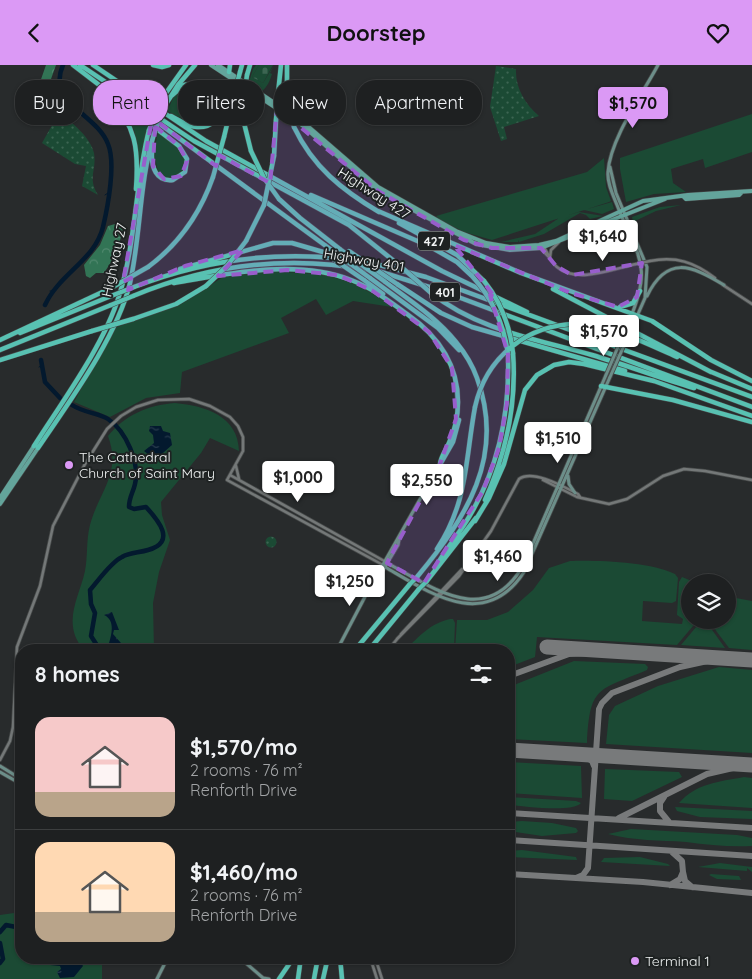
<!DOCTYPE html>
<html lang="en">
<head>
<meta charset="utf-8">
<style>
	:root { --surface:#1e2021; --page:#2b2d2e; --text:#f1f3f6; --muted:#a1a3a5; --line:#3c3e3f; --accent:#db99f5 }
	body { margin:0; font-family:Quicksand,sans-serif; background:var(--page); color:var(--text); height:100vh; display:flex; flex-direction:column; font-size:19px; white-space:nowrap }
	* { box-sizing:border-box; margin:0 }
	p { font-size:16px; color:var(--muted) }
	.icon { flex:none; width:28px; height:28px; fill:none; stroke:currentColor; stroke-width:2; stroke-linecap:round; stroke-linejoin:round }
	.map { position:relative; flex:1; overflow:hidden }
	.side { position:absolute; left:15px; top:579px; width:500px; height:320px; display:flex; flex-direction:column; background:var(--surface); border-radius:20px; box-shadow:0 1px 4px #0004,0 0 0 1px var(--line) }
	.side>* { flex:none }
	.top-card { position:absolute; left:15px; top:15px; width:500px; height:45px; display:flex; gap:10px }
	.fabs { position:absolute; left:681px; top:509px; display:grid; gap:10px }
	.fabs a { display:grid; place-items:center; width:55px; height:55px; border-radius:50%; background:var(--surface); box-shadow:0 1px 4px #0004,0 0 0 1px var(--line); font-size:25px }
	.price { position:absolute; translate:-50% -42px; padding:0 11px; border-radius:5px; background:#fff; color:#222; font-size:16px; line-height:32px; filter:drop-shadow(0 1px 2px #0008) }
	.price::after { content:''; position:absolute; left:50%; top:30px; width:15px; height:11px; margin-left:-8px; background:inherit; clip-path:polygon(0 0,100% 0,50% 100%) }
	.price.active { background:var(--accent); color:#111 }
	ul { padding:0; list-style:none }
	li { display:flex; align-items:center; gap:15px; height:125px; padding:0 20px }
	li+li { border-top:1px solid var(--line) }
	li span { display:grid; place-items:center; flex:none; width:140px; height:100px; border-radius:15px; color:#555 }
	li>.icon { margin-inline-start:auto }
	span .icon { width:60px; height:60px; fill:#fffc; stroke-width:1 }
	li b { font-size:21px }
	h2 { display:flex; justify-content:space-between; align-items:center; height:60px; padding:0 20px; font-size:21px }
	.chip { padding:0 18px; border-radius:20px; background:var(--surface); box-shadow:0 1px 4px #0004,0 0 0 1px var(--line); font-size:18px; line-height:45px }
	.chip.active { background:var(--accent); color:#111 }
	header { display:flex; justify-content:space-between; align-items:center; height:65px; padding:0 20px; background:var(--accent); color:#111; font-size:22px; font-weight:800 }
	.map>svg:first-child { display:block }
</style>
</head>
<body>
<header><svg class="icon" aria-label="back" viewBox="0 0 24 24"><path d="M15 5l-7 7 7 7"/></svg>Doorstep<svg class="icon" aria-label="heart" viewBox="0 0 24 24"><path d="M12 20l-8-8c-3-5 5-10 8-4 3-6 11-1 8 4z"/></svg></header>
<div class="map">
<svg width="752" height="914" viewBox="0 0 752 914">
	<defs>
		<pattern id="forest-crowns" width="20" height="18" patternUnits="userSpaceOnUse" patternTransform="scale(1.25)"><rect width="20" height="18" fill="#327455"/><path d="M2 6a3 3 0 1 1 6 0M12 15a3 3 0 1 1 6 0" fill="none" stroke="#50886e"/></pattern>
		<pattern id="cemetery-stones" width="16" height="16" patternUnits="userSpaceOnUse" patternTransform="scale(1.25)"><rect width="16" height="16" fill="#1b4a34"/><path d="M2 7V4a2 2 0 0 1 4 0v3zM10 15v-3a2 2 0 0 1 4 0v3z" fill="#3c6552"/></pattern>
		<pattern id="park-dots" width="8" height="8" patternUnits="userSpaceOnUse" patternTransform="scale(1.25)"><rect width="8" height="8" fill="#1b4a34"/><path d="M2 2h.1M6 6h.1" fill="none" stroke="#3c6552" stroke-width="1.8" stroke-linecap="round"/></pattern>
		<pattern id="water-ripples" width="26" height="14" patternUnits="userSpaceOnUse" patternTransform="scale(1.25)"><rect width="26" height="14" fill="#03192e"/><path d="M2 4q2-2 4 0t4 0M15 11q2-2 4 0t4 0" fill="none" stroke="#283b4d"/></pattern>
	</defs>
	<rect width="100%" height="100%" fill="#282b2c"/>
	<path fill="#1b4a34" d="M256,0H259L252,12L263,18L274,0L270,8L272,9C270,16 267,22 262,26L249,17L253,4Z
		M195,18C220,22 229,48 204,59L187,56L167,46L175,29Z
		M117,35L140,55L148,59L140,96L134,65Z
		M752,49V87L705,103L703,94L671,104L673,118L686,127L654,129L626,137L620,104V93Z
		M158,66L175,79L185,93L183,107L172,113L163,112L158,107L154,88Z
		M604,93L606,122L611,136L609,137L492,175L464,167L440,155L435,151L439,154L436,151L587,107Z
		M612,137L614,144L602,149L584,145Z
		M681,140L656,146L633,157L632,152L660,142Z
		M579,147L603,151L590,154L586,150L580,148L544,169L519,177L518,175V177H501L535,169L559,153Z
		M267,207C321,207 350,210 392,242L353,236L326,250L316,234L281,253L289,268L182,307L180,328L146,333L110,352L74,337L114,263L181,239L223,212Z
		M175,338C206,341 238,351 239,386L210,373L201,388L161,437L162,450L170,475L159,507L153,538L154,585H84C61,559 79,533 85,506C88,491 86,475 90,460C99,426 122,409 108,371C125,350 148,340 175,338Z
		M570,496C597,495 651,497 675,509L678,513L676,536L672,538L643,536L642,556L682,559L683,554L677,550L679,517L682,512L694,517L690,518V555H698L677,580L537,572L535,592L509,602V585H455L457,555H487L508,547L533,525L549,503Z
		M736,533L752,536V585L729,583L708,555H728V535Z
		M450,554H453L455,558L454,585H405C420,571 429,559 450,554Z
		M702,555H705L725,583L681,580Z
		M574,596L645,599L648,602L647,605C597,626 590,621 587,678L509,674V622Z
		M719,602L752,605V688L606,679L609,650L615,641L658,621Z
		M509,697L581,701L582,733L509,728Z
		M605,704L679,707L682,712L632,736L604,734Z
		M744,712L752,713V743L679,738C697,718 718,717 744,712Z
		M509,732L576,736L581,738C572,748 523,741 509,740Z
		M675,742L752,746V754L700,752L677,746Z
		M522,756L552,758L576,763L578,766L576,768L542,771L509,766V757Z
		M631,764L737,770L752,773V781C729,782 708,780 686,777C659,775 635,776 608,769Z
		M522,785L576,792L577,795L509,792V786Z
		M640,792L668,799L670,801L601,797L604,793Z
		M720,798L752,802V807L747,803V806L698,802Z
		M711,809L739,811L741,815L717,814L709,810Z
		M21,847V892L102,893V914H0V850Z"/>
	<path fill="url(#forest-crowns)" d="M46,0H56L46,28L47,39L39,33L38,23Z
		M115,159L123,163L117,188L104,208H96L90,213L86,211L84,200L100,180L108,161Z"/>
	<path fill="url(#cemetery-stones)" d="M259,0H273L263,18L252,12Z"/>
	<path fill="url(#park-dots)" d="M496,1L516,4C515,23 525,39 539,51L504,62L507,74L501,76L490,42Z
		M59,48C71,56 91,73 94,88C97,106 87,112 98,130L82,121L86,101L75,99L42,78Z
		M265.5 477a5.5 5.5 0 1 1 11 0a5.5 5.5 0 1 1-11 0Z"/>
	<path fill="url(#water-ripples)" d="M150,361H161L163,366L170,368L172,380L155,395L144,386L154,378L153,370L149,366Z
		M112,547L119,565H114L113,569L121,578L113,583L109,578C112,568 115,555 104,550Z
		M43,893H78L83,901L74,912L60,913L57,907L61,904L60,901L50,900L49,893Z"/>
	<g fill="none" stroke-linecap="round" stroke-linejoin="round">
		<path stroke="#03192e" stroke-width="1" d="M105,130L108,128
			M94,183L95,184
			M50,226H52
			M39,302L41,301"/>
		<path stroke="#03192e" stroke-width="4.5" d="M45,240C59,209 95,195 103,162C108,141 116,98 108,79C96,48 46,38 63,0
			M41,295L45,317L60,333
			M72,340C84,348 99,348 108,354C126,366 140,398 135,419C133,428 129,432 129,442L134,444L146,442C158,455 177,477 148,485C139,488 130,487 122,492C111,497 98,516 90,525L91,539L95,548L91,571L100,585
			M0,867L6,860L21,863
			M0,878L3,894L0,898"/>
		<path stroke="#787a7b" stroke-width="6" d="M509,611L569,589L619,587
			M583,690L592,696L594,701
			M664,732L660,738V746L669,757
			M509,748L752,763
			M619,753L707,709L746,700
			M509,775L752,791
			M672,787L682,796L683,807
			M509,809L643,817L752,828
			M576,813L583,810L588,803L599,644L602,638L612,628L680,602L721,593
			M670,820L680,814L683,807L685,816L692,822"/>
		<path stroke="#787a7b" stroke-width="15" d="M547,582L752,595
			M509,685L752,700"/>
		<defs>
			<path id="tertiary" d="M544,182C548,189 551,197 557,202C577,219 613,204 636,199
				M541,184L550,193
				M550,192L551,185L559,177
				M650,196C676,191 694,197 715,213
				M723,220L752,239
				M236,401L239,414
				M230,410L386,497
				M543,415L577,432L609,439L627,434L663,411L684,404L705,406L752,415
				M401,569L462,504
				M397,574L459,511L491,466L519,414C533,404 564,422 578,429L580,432
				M388,585L398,573
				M0,695L10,676L13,662L17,582L40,521L53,461L85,399L107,364L121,351L136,342L158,335L189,334L210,341L230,352L238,361L243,372V386L227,415L383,500
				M370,892L377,914
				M375,892L382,914"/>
			<path id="secondary" d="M610,102L616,128L647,202L645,233L634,258
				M608,158L620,157L625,160
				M647,231C667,190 691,200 724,220
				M629,256C654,199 637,192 617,140C613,130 607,118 608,107C610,74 642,30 658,0
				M568,411L569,419L575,428
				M387,498C435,524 489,565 525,497L606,310
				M385,502C430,528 485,567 524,507L610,312
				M368,530L398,480L399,475
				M337,585L368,526L440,399
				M0,701L21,714
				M0,707L21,719
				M239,892L263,913L269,914
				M157,914L168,892"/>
			<path id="primary" d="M211,0L302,60L378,126L476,179L510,185L541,183L665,134
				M218,0L304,58L378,122L456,166L486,178L510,182L539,180L556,176L643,136L688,130L752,126
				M684,132L686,134L739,130L742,127
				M0,433L34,381
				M0,439L38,383"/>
			<path id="motorway" d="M73,0L179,81L187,94L185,107L173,115C156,117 151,102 152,87
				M80,0L194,76L349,160L399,200
				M93,0L206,76L442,206L527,247
				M153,0L162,2L169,0
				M287,0V35
				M229,7L230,0
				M240,7L242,0
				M247,10L250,0
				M278,29L281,0
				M108,30C136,61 139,84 136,124
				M244,31V58L251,86
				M170,32L184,20L202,17C227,24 226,64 197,62C188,62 179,55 171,51
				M161,35L186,0
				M166,39L178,20L195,0
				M157,57L326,181
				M294,62C313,102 342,125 379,147
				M224,72L235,26
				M274,91L276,55
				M311,130L429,181L457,197L472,211
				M279,134L300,153L341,185
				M378,146L521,208L652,256L711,295L752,316
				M399,158L457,190L484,216
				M246,176L264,140
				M364,196L426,212L752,332
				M148,202C179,179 200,149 213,112
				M180,204L273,178H292L323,187
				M381,207L442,226L752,342
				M370,213L438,263L459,285
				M364,215L383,229
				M384,216C409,235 436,252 456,277C465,288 472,299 477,313C506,392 466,453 417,512
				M174,218C231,208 296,194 351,215C372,223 389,236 407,249C437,270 458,299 458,337C458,351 455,365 449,378C446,385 441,391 440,399
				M397,219L441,248L472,262L625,306
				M134,222C206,194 278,185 354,195
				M553,224L711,307
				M430,227C477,265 536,274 592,290C626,300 660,313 694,323
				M133,231C208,200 288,190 369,205
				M620,242L633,238L640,226
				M133,254L176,239L206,221
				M580,259C614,262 646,278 677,292
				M20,268L111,231
				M0,275L111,223
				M0,285L111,240
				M0,295L92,266
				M709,306L752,324
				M601,321L673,335L752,357
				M34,381C62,337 104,280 119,231C136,178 135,119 149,65
				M38,383C69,337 117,272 130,218C141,169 139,117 154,69
				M441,398L453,377L459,355
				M485,435C506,388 517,340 513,288
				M475,456L489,433L504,399L525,325L537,310L554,300L569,297L584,299L654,316L752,351
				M437,484C468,437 465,396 475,342
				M435,503C445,485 459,469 469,452C499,402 510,347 508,289
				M426,517L476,453
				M355,585L410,519
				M369,585L419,524
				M340,892L342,914
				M279,914L294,892
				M298,914L301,892
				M314,914L318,892
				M323,914L328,892"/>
		</defs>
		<use href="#tertiary" stroke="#474a4a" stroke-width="4"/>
		<use href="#secondary" stroke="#474a4a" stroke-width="4.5"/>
		<use href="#primary" stroke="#474a4a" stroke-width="5"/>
		<use href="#motorway" stroke="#474a4a" stroke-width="5.5"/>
		<use href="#tertiary" stroke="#747878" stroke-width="2.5"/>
		<use href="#secondary" stroke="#6c8e89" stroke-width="3"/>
		<use href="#primary" stroke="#63a49b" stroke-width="4"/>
		<use href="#motorway" stroke="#58c1b2" stroke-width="4.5"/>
		<defs>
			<path id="tertiary-bridge" d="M636,199L650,196"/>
			<path id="secondary-bridge" d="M606,310L629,256
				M610,312L634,258"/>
			<path id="motorway-bridge" d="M235,26L240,7
				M244,31L247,10
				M287,35L294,62
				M276,55L278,29
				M149,65L161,35
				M154,69L166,39
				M251,86L264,113L279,134
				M213,112L224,72
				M264,140L274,91
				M326,181L370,213
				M341,185L384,216
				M349,186L397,219
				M323,187L364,215
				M399,200L430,227
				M472,211C492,233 504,259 508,289
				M484,216C501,237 510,261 513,288
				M206,221L227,201L246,176
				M111,223L148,202
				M111,231L134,222
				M111,240L133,231
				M92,266L133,254
				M475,342C486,292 528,258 580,259
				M410,519L417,512
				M419,524L426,517"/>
		</defs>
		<use href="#tertiary-bridge" stroke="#474a4a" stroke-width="4" stroke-linecap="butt"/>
		<use href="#secondary-bridge" stroke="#474a4a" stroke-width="4.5" stroke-linecap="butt"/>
		<use href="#motorway-bridge" stroke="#474a4a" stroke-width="5.5" stroke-linecap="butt"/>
		<use href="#tertiary-bridge" stroke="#747878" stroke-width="2.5"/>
		<use href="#secondary-bridge" stroke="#6c8e89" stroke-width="3"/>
		<use href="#motorway-bridge" stroke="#58c1b2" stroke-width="4.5"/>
	</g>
	<path fill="#985ecc" fill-opacity="0.2" stroke="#985ecc" stroke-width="4" stroke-dasharray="10 6" stroke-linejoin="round" d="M277,43L378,126L464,175L492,183H541L556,201L572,210L642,198L637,232L618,242L571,228L454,180L495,232L490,230L508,289L507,338L499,383L483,426L424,518L387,498L440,399L456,354L452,303L429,267L373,226L338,210L287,205L218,211L243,185L185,201L128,225L131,213L123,217L151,59L155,62L153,101L164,114L181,111L187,96L179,81L156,62L158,57L216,101L219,90L270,118Z"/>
	<g fill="#db99f5" stroke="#1e2222" stroke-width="2">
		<circle cx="69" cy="400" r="5"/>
		<circle cx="635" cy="896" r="5"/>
	</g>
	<g text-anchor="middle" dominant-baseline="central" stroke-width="4" stroke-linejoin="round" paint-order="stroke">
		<g fill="#1e2222" stroke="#b1b4b4" stroke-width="1">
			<rect x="418" y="166.5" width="32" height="19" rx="4"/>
			<rect x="430" y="217.5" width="30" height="19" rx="4"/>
		</g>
		<g font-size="12" font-weight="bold" fill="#f0f3f3">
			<text x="434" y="176">427</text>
			<text x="445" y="227">401</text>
		</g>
		<g font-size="14" fill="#f0f3f3" stroke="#1e2222">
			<text transform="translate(374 128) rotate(33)">Highway 427</text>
			<text transform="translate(114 195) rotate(-78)">Highway 27</text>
			<text transform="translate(364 195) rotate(10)">Highway 401</text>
		</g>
		<g font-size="14" fill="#f0f3f3" stroke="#1e2222" text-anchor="start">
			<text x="79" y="392">The Cathedral<tspan x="79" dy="16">Church of Saint Mary</tspan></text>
			<text x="645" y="896">Terminal 1</text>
		</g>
	</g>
</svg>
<div class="fabs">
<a><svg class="icon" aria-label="layers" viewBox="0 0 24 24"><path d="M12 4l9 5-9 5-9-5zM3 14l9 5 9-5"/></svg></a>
</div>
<b class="price active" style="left:633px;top:64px">$1,570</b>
<b class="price" style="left:603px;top:197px">$1,640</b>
<b class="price" style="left:604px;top:292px">$1,570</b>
<b class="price" style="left:558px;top:399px">$1,510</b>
<b class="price" style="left:298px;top:438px">$1,000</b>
<b class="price" style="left:427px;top:441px">$2,550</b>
<b class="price" style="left:498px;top:517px">$1,460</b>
<b class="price" style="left:350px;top:542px">$1,250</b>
<div class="top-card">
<a class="chip">Buy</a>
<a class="chip active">Rent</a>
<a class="chip">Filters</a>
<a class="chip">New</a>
<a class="chip">Apartment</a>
</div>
<section class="side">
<h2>8 homes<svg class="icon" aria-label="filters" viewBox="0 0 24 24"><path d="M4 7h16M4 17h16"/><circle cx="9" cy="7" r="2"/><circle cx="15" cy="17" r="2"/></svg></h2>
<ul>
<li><span style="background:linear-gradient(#f6c9c9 75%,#b9a48a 0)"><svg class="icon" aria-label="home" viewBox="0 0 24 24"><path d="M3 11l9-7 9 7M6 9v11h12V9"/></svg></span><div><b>$1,570/mo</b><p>2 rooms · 76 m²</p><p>Renforth Drive</p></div></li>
<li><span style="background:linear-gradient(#ffd9b3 70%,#b9a48a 0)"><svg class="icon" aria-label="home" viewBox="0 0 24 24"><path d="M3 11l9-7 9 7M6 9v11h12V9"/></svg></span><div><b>$1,460/mo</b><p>2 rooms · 76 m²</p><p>Renforth Drive</p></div></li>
</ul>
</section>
</div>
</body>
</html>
